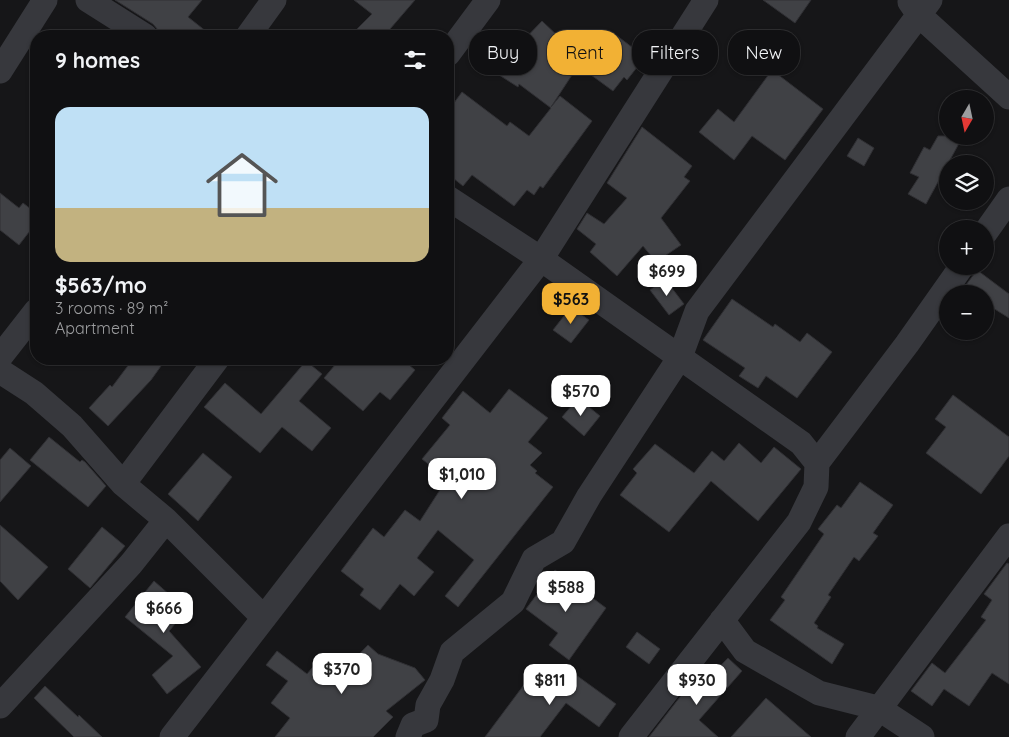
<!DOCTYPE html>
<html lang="en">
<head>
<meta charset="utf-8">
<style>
	:root { --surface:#101012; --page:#19191b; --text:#f1f3f6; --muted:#9c9d9f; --line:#303032; --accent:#f2b134 }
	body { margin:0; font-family:Quicksand,sans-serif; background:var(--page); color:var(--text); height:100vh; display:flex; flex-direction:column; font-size:19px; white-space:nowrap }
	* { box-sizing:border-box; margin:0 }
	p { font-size:16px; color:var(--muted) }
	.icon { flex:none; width:28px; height:28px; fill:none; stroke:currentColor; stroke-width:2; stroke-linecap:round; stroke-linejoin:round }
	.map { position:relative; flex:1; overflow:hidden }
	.side { position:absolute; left:30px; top:30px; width:424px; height:335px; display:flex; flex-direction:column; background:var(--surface); border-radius:20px; box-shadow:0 1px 4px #0004,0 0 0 1px var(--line) }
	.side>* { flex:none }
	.banner { position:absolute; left:469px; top:30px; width:465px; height:45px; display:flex; gap:10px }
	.needle { width:32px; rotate:189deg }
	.buttons { position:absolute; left:939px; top:90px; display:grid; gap:10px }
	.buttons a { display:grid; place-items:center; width:55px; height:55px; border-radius:50%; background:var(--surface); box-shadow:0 1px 4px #0004,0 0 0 1px var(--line); font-size:25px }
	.price { position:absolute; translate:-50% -42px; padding:0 11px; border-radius:10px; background:#fff; color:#222; font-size:16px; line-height:32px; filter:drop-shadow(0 1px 2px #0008) }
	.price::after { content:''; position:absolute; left:50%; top:30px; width:15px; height:11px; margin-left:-8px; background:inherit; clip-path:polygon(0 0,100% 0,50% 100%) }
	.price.current { background:var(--accent); color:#111 }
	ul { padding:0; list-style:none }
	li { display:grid; align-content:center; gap:10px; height:265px; padding:0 25px }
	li+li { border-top:1px solid var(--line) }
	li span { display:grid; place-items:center; height:155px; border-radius:15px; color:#555 }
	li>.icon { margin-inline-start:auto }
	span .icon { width:90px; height:90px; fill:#fffc; stroke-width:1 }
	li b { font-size:21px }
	h2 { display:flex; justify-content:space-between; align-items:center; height:60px; padding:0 25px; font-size:21px }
	.chip { padding:0 18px; border-radius:20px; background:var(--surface); box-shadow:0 1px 4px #0004,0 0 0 1px var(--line); font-size:18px; line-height:45px }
	.chip.current { background:var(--accent); color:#111 }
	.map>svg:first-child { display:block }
</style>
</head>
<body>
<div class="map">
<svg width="1009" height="737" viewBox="0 0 1009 737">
	<rect width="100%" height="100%" fill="#161618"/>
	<path fill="#404145" stroke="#303034" d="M115,0H202L188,17L212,36H159L158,30L153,24Z
		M354,0H415L384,36H350L372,14Z
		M763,0H811L795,23Z
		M542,21L561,39L585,55L551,107L560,96L592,121L543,188L540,186L534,195L527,190L514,206L472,175L463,186L448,174V111L462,92L507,126L510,122L529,136L551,108L519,84L518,87L496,73L515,44L518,46Z
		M612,32L641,54L634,62L638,66L627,80L624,77L613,91L583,69Z
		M772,70L823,109L785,160L752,136L734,160L699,132L718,109L734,122Z
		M642,127L692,166L684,177L690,181L661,218L681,245L656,262L643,246L617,276L590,252L596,244L577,229L587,213L604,224L627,198L607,183Z
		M938,136H963L926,204L908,194L919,177L910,173L924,147L930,150Z
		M858,138L874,148L864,166L847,156Z
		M0,193L19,208L23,203L36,213V223L19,245L0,230Z
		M977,270L1009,294V318L985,303V294H977L966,285Z
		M665,279L684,304L669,315L650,290Z
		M732,299L773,327L775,324L800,342L807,333L832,352L797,398L766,376L758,388L739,376L745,368L703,340Z
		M571,307L589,320L571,343L553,330Z
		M133,359H166L151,380L108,426L89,408L110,385L112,387Z
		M340,359H402L415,370L390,400L380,392L363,411L324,378Z
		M306,361L322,374L299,401L331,428L312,451L282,427L260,453L204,407L225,383L261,414Z
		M509,389L548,418L528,442L542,453L530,465L537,471L535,473L553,487L458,607L445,596L474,560L438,530L417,558L434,572L414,596L400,584L380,610L360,595L364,589L341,571L373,528L384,537L405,510L420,521L447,479L422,459L450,425L442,418L463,391L490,413Z
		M953,395L1009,437V456L981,494L926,453L946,427L935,419Z
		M578,398L600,416L584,436L562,417Z
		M49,437L80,462L82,460L85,462L106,486L88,507L30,460Z
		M739,443L761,463L774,447L801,469L758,521L711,481L669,532L620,495L637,473L633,469L655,444L694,473L712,451L724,461Z
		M10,448L31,466L0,502V460Z
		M203,453L232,477L198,521L168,494Z
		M860,482L893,505L873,533L878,536L859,561L854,557L828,595L831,597L814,623L818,626L817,628L844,644L832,664L770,620L785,600L781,597L824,534L818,529L837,505L841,508Z
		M0,525L48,567L18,600L0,581Z
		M102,527L125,546L90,588L68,569Z
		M1007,563L1009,564V684L992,673L969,706L944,689L932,706L911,691L932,663L945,673L986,620L981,617L992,600L984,594Z
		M555,570L606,608L569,660L549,645L558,633L526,609Z
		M154,581L187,610L169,631L201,667L167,694L152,675L173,656L125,617Z
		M637,632L660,649L649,664L626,647Z
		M368,645L378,654L415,668L425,680L386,711L393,717L373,737H275L290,718L271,703L288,681L266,665L277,651L307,674L322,656L342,672Z
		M728,658L742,671L699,720L718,737H649L690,684L697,690Z
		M565,667L616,704L599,727L566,703L540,737H485L529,678L547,691Z
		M45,686L78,717L79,715L102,737H74L34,698Z
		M766,698L811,737H731Z"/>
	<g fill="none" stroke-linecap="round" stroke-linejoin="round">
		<path stroke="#37383d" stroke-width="25" d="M88,0L145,36
			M910,2L919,15L1009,97
			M248,36L274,0
			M448,54L488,0
			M0,71L45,0
			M448,198L541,259L801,443L817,463L816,487L799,522L631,737
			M985,233L1009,199
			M0,357L36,311
			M0,371L34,393L72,426L123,484L166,520L264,618
			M817,463L907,344L962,266
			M123,484L217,359
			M722,620L745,651L819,693L878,708L922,737
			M0,706L131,564L166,520
			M172,737L541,259L706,0
			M408,737L413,725L426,720L428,705L442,680L452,652L513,602L534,559L563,542L589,496L680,357L697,311L930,0
			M858,737L1009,536"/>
	</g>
</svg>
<div class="buttons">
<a><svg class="needle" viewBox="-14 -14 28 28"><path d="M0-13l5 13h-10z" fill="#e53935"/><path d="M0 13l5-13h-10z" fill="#9c9d9f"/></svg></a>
<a><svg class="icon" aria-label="layers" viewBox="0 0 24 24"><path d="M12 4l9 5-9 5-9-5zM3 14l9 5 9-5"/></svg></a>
<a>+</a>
<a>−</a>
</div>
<b class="price" style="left:667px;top:297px">$699</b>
<b class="price current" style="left:571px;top:325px">$563</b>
<b class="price" style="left:581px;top:417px">$570</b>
<b class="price" style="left:462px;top:500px">$1,010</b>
<b class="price" style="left:566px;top:613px">$588</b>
<b class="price" style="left:164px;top:634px">$666</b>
<b class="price" style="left:342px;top:695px">$370</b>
<b class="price" style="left:550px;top:706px">$811</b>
<b class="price" style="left:697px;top:706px">$930</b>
<div class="banner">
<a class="chip">Buy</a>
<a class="chip current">Rent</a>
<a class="chip">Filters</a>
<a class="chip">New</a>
</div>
<section class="side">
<h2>9 homes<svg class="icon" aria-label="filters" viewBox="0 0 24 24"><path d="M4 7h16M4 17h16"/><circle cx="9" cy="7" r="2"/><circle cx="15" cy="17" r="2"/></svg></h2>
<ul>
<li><span style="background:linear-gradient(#bfe0f5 65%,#c2b280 0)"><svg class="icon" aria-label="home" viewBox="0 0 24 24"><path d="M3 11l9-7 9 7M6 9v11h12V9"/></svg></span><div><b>$563/mo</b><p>3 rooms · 89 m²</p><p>Apartment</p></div></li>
</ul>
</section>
</div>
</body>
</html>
